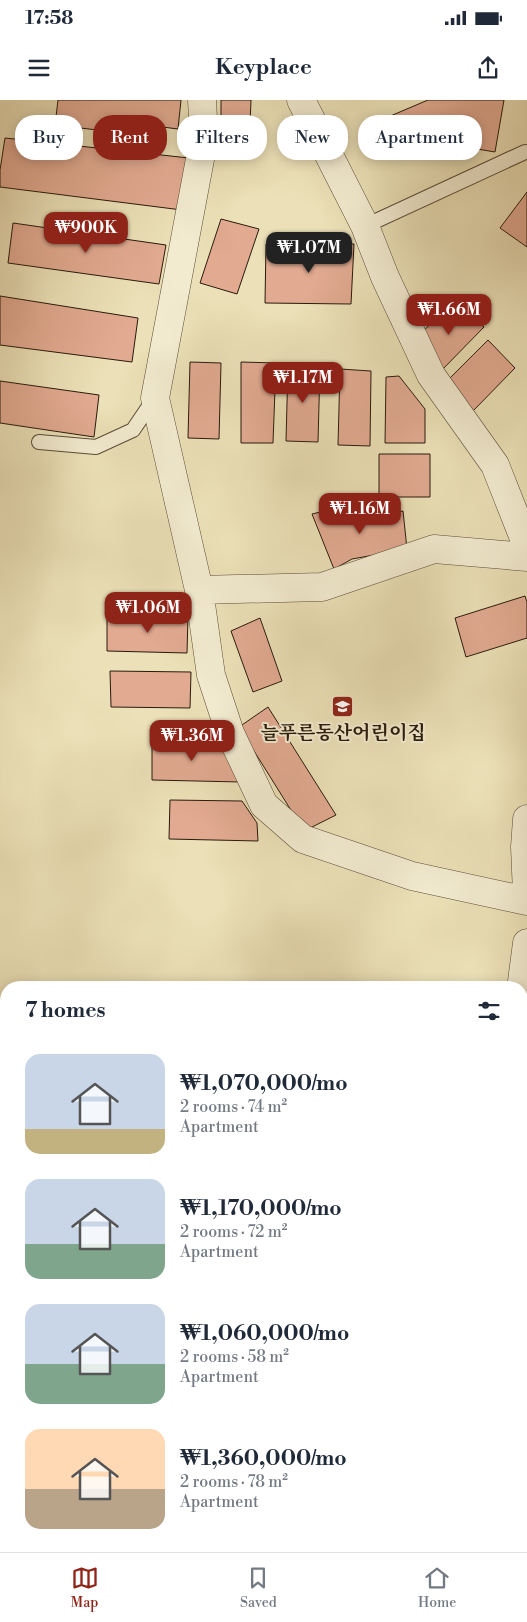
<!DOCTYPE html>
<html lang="en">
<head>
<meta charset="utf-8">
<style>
	:root { --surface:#fff; --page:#f2f2f3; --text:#1f2937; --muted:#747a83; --line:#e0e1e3; --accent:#8f2418 }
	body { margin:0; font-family:"Libre Bodoni","Noto Serif KR",serif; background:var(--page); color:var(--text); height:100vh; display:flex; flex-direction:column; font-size:19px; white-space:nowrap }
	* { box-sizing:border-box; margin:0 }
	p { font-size:16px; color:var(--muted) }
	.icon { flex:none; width:28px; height:28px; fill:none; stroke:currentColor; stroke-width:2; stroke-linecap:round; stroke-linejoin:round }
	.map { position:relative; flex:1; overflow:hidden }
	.panel { position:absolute; left:0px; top:881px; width:528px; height:571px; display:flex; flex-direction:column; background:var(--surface); border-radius:20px 20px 0 0; box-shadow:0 2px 12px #0003 }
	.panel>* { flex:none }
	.top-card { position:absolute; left:15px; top:15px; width:498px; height:45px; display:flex; gap:10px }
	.price { position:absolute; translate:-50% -42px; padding:0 11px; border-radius:10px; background:var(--accent); color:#fff; font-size:16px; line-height:32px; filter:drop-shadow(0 1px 2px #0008) }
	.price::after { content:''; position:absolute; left:50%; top:30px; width:15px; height:11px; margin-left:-8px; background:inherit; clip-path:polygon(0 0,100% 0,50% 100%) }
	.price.selected { background:#222; color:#fff }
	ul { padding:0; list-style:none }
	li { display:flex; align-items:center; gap:15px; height:125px; padding:0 25px }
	li span { display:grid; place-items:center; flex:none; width:140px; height:100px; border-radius:15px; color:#555 }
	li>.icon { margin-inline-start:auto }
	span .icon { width:60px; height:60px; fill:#fffc; stroke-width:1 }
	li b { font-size:21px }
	h2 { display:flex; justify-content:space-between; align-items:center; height:60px; padding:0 25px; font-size:21px }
	.pill { padding:0 18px; border-radius:20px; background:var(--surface); box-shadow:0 2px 12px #0003; font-size:18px; line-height:45px }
	.pill.selected { background:var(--accent); color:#fff }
	.status { display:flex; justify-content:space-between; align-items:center; height:35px; padding:0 25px; background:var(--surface); direction:ltr }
	.status svg { height:14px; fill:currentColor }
	header { display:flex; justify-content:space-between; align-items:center; height:65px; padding:0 25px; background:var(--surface); font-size:22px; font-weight:700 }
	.menu { display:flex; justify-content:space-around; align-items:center; height:70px; border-top:1px solid var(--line); background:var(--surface); font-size:14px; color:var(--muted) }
	.menu a { display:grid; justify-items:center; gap:2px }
	.menu .selected { color:var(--accent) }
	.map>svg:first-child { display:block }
</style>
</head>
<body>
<div class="status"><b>17:58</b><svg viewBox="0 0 49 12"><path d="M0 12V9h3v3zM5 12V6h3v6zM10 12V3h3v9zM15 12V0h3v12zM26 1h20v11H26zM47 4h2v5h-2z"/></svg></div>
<header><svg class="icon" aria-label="menu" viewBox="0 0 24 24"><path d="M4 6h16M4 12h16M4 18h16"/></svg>Keyplace<svg class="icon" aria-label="share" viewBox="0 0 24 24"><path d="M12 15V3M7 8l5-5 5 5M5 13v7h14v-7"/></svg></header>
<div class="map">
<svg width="527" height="1452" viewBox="0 0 527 1452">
	<rect width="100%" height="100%" fill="#ebe0b7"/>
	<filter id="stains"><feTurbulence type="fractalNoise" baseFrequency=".004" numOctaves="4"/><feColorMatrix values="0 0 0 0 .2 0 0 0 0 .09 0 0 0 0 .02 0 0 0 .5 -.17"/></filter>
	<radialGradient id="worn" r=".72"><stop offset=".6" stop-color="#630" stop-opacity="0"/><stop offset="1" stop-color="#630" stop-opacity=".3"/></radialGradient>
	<path fill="#e1aa91" stroke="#291b0c" d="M58,0H181L178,29L108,20L106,31L55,25Z
		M221,0H251L250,24H221Z
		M428,0H504L495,52L436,42L399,59L381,20Z
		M5,38L189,58L182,110L0,87V70Z
		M527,92V147L500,128Z
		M221,119L259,129L237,194L200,183Z
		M13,123L166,145L159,184L8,163Z
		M266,144H354L351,204L265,203Z
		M0,196L138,218L132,262L0,245Z
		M444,211L468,213L484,227L440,272L419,235Z
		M488,240L515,268L473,311L445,283Z
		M190,262L221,263L219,339L188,338Z
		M241,262L276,263L273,343H241Z
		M288,265L320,267L318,342L286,341Z
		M340,269L371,271L370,346L338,345Z
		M399,276L425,309V343H385L386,277Z
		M0,281L99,295L94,337L0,323Z
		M379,354H430V397H379Z
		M341,407L347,422L403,411L407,449L352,459L334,469L312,414Z
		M525,496L527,502V538L466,557L455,518Z
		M107,516H188L187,553L107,551Z
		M260,518L282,581L253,592L231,531Z
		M110,571L191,572L190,608L111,607Z
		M268,607L336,715L304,731L239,627Z
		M152,640L224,642L241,682L152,680Z
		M170,700L242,701L257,723L258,741L169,739Z"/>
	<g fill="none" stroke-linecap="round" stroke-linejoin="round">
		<defs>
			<path id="lane" d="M365,126L525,52
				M39,342L96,347L133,330L154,299"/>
			<path id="street" d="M202,0L204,38L155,298L199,490L322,487L434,449L527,457
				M301,0L365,126L385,177L431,275L495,365L527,446
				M199,490L211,575L230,633L264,705L303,739L412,776L527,801
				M527,719L525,747L527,793
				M521,889L527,843
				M260,1452L265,1446"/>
		</defs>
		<use href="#lane" stroke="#5a4c37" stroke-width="16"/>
		<use href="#street" stroke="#5a4c37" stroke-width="29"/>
		<use href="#lane" stroke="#f2ebd0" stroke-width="14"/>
		<use href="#street" stroke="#f2ebd0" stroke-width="28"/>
	</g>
	<defs>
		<symbol id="school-square" viewBox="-11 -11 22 22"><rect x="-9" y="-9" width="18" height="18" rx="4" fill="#8f2418" stroke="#f2ebd0"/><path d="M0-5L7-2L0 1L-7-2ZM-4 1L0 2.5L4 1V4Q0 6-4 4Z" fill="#fff"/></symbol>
	</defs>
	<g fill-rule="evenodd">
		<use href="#school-square" x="330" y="594" width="25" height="25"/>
	</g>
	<g text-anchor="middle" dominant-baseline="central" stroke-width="4" stroke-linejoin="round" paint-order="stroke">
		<g font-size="19" font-weight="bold" fill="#291b0c" stroke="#f2ebd0">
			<text x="343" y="633">늘푸른동산어린이집</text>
		</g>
	</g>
	<rect width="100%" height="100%" filter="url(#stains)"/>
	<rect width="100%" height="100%" fill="url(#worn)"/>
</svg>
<b class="price" style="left:86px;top:154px">₩900K</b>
<b class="price selected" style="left:309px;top:174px">₩1.07M</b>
<b class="price" style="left:449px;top:236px">₩1.66M</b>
<b class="price" style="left:303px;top:304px">₩1.17M</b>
<b class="price" style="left:360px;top:435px">₩1.16M</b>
<b class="price" style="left:148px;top:534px">₩1.06M</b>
<b class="price" style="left:192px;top:662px">₩1.36M</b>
<div class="top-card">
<a class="pill">Buy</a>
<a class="pill selected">Rent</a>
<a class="pill">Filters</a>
<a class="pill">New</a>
<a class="pill">Apartment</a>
</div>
<section class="panel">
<h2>7 homes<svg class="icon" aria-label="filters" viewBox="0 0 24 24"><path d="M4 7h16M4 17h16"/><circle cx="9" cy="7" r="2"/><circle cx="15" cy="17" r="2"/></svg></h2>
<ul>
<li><span style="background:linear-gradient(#c9d6e8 75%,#c2b280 0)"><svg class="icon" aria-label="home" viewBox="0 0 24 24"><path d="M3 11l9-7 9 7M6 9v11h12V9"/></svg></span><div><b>₩1,070,000/mo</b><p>2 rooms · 74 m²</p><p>Apartment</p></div></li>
<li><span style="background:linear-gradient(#c9d6e8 65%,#7fa58c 0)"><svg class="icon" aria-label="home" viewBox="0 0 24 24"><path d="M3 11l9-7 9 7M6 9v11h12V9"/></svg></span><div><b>₩1,170,000/mo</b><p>2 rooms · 72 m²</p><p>Apartment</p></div></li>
<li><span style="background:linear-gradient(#c9d6e8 60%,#7fa58c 0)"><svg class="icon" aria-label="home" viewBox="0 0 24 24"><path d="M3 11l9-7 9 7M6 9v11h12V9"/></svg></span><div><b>₩1,060,000/mo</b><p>2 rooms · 58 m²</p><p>Apartment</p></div></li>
<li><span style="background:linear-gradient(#ffd9b3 60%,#b9a48a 0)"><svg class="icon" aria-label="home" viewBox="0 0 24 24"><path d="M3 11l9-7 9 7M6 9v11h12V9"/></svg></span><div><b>₩1,360,000/mo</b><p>2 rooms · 78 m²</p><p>Apartment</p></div></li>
</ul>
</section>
</div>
<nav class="menu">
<a class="selected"><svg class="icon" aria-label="map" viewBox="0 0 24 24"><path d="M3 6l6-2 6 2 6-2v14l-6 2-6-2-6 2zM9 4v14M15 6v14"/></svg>Map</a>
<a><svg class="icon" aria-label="saved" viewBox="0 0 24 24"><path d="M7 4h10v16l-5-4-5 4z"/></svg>Saved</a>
<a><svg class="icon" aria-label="home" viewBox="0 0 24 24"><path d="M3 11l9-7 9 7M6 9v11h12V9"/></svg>Home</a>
</nav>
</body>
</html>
